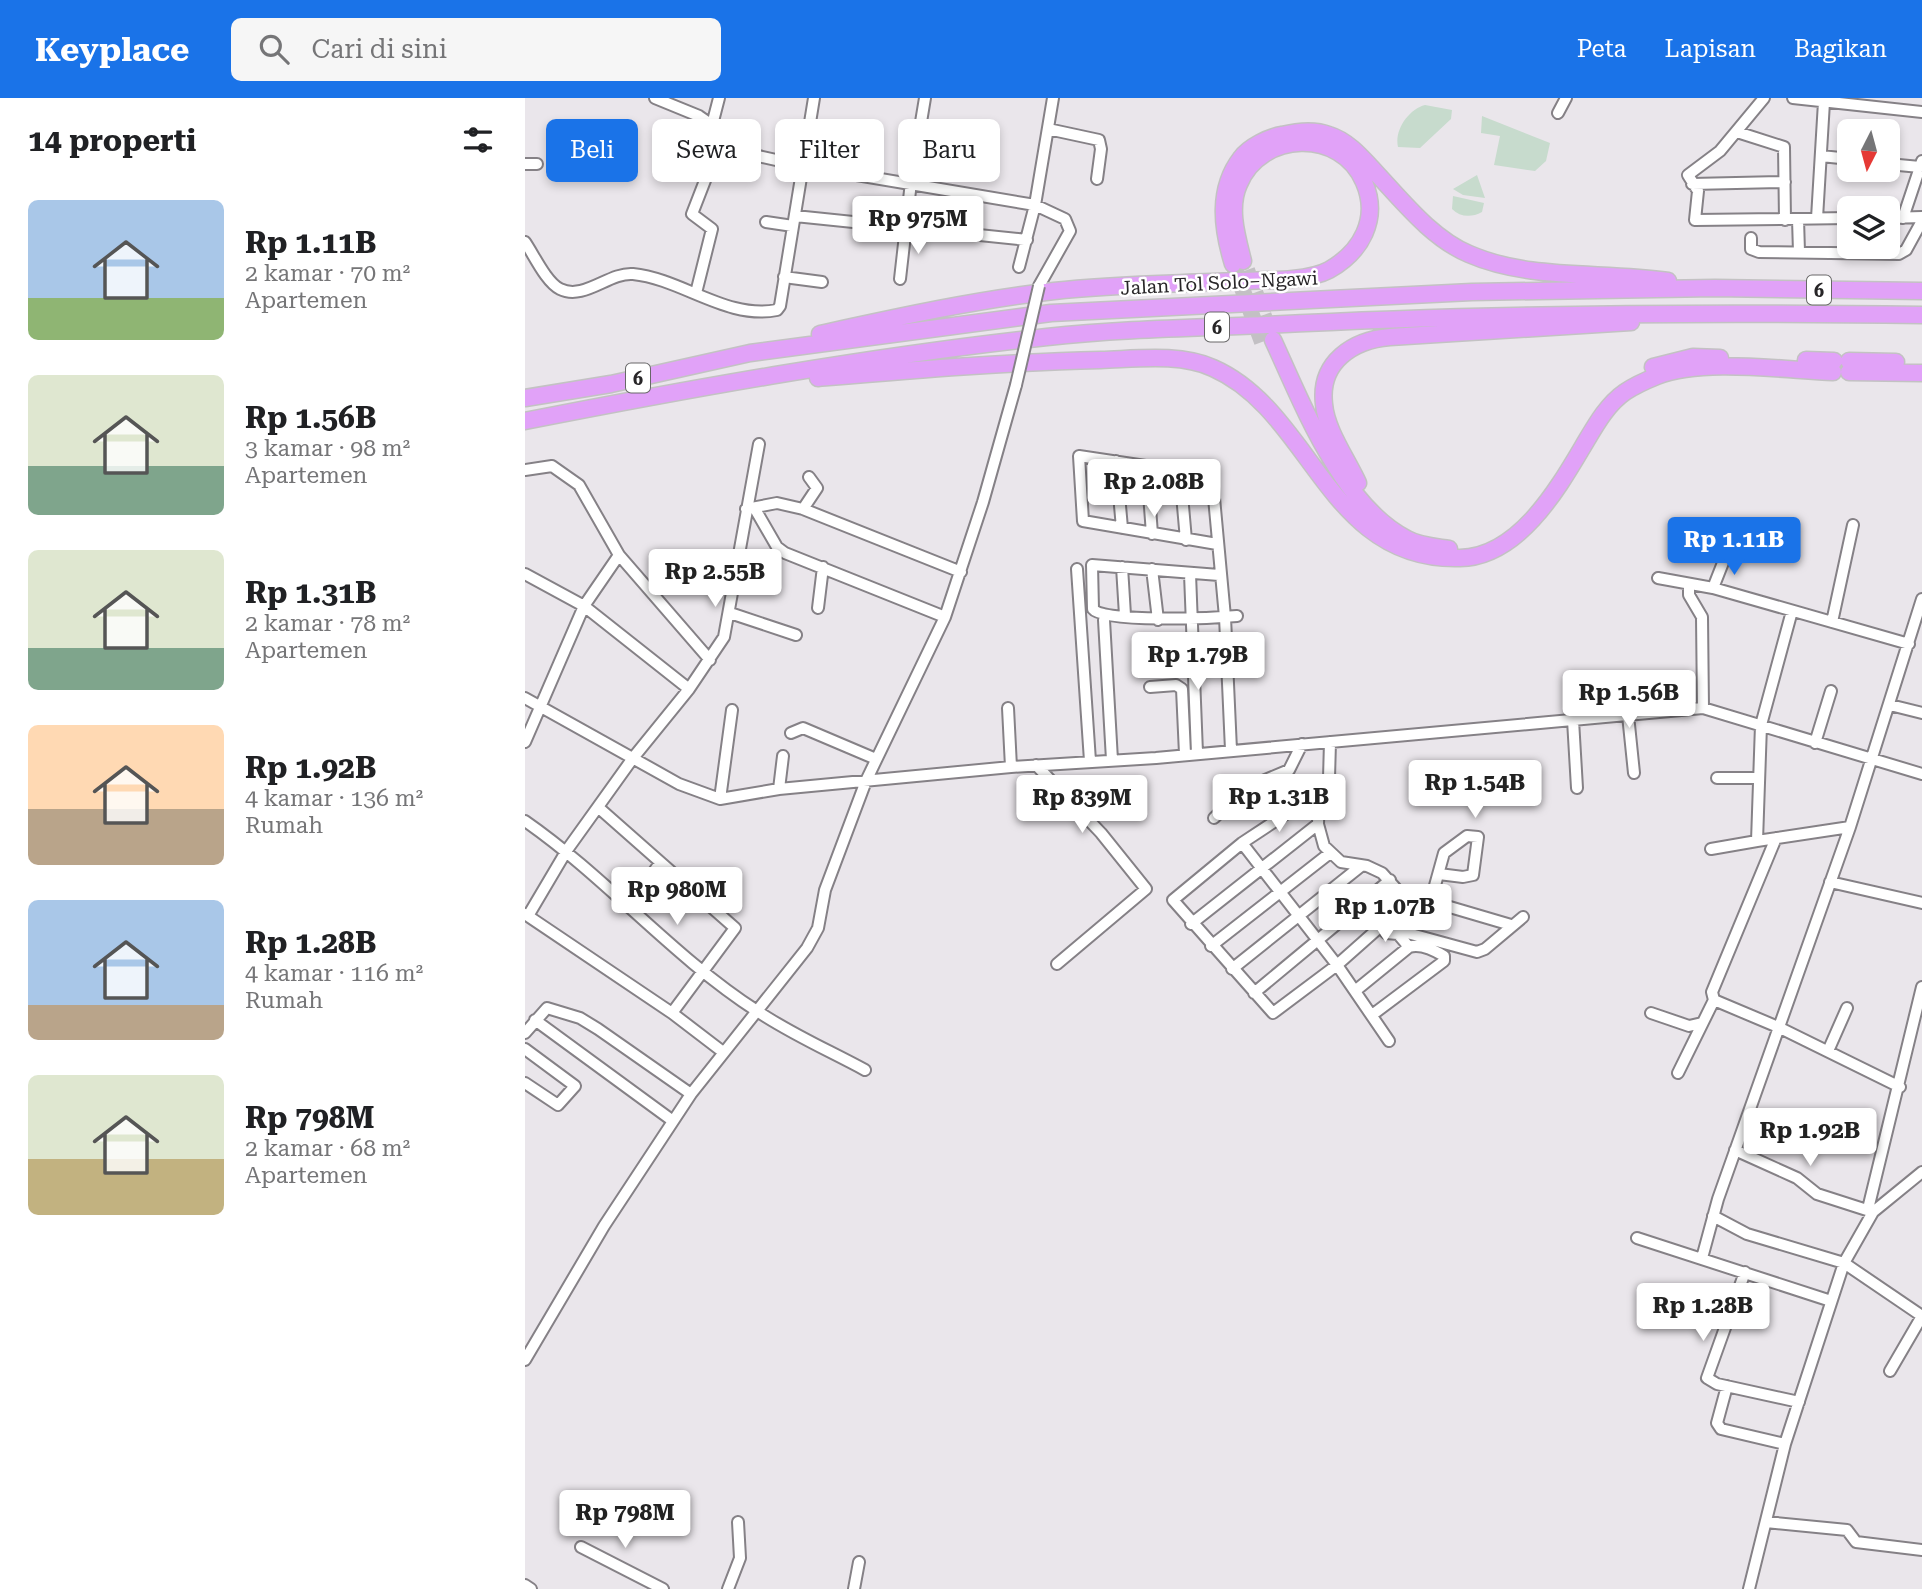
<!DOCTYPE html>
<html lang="id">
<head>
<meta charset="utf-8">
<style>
	:root { --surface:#fff; --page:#f6f6f6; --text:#202124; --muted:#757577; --accent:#1a73e8 }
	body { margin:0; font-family:"Roboto Serif",serif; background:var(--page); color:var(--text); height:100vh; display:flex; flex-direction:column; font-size:26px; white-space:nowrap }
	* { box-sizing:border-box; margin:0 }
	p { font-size:23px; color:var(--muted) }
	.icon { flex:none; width:38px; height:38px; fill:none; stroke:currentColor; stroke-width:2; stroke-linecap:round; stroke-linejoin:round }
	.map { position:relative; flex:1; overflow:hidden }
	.side { display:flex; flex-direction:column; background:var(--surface); width:525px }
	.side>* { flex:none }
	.guide { position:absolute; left:21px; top:21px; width:665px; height:63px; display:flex; gap:14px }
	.needle { width:46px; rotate:186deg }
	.buttons { position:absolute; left:1312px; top:21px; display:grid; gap:14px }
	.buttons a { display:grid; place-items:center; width:63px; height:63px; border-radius:10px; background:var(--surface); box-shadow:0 4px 10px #0003; font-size:35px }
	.price { position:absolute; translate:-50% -60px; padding:0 16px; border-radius:7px; background:#fff; color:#222; font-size:23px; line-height:46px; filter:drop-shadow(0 2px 4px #0008) }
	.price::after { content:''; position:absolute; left:50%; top:42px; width:21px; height:16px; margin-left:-10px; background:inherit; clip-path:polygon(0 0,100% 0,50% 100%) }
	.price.selected { background:var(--accent); color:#fff }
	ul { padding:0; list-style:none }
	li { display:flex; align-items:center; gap:21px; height:175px; padding:0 28px }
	li span { display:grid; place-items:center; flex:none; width:196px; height:140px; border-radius:10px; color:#555 }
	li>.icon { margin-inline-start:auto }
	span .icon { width:84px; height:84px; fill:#fffc; stroke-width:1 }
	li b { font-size:30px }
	h2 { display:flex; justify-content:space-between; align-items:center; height:84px; padding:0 28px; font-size:30px }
	.chip { padding:0 24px; border-radius:10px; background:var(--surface); box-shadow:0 4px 10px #0003; font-size:24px; line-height:63px }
	.chip.selected { background:var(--accent); color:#fff }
	header { display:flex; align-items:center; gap:42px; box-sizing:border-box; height:98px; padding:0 35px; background:var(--accent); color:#fff }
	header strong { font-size:33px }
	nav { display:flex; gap:38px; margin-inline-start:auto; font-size:24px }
	.search { width:490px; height:63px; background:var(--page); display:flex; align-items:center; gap:18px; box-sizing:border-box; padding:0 24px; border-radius:10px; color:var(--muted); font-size:26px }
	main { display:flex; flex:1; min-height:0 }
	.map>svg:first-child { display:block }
</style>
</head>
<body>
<header>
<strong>Keyplace</strong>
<div class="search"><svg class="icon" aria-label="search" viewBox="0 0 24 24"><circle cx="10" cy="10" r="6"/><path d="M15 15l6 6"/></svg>Cari di sini</div>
<nav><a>Peta</a><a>Lapisan</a><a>Bagikan</a></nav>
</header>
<main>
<section class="side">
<h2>14 properti<svg class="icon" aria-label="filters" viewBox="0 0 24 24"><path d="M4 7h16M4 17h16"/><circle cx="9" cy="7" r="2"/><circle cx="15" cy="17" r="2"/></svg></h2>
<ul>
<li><span style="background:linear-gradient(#a9c7e8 70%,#8fb573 0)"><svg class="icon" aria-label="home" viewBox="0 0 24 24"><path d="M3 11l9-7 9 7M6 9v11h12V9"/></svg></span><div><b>Rp 1.11B</b><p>2 kamar · 70 m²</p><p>Apartemen</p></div></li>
<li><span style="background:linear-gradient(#dfe7d0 65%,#7fa58c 0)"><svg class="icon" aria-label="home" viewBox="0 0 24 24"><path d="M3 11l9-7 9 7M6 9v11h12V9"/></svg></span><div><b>Rp 1.56B</b><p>3 kamar · 98 m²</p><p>Apartemen</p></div></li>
<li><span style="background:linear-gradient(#dfe7d0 70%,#7fa58c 0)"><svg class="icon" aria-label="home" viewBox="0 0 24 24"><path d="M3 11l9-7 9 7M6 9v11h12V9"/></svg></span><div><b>Rp 1.31B</b><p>2 kamar · 78 m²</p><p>Apartemen</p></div></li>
<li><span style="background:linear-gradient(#ffd9b3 60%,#b9a48a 0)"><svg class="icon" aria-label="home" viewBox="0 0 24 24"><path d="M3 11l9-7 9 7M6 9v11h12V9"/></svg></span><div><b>Rp 1.92B</b><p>4 kamar · 136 m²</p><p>Rumah</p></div></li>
<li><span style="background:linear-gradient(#a9c7e8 75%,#b9a48a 0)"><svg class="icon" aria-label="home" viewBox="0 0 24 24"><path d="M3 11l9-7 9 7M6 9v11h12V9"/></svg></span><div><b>Rp 1.28B</b><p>4 kamar · 116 m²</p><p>Rumah</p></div></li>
<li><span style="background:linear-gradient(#dfe7d0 60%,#c2b280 0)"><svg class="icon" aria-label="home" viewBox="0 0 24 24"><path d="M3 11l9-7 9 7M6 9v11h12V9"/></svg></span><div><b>Rp 798M</b><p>2 kamar · 68 m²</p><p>Apartemen</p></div></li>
</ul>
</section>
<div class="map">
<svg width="1397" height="1491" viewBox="0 0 1397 1491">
	<rect width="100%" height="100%" fill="#eae6eb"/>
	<path fill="#c7dbcd" d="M900,7L927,12L926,21L895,50L873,49C869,32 884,11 900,7Z
		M957,18L1025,45L1021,63L1010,73L969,67L975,38L956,35Z
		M952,77L960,100L938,97L928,91Z
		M928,98L959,105L957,114C946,120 935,119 927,111Z"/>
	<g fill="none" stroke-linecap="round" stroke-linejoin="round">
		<path stroke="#c3c0c4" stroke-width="16" stroke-dasharray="16 8" stroke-linecap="butt" d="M708,166L737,244
			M722,172L747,240"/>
		<defs>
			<path id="minor" d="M130,0L174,18L187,27L193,49L278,68L510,107L494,169
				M1239,0L1195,53L1163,77L1173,93L1170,122L1325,120
				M1268,0L1397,14
				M1033,15L1041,0
				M187,27L194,0
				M523,31L574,42L576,51L572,81
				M1212,34L1259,49L1260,122
				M1296,58L1325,61
				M0,66H12
				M1363,66L1395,69
				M1167,86L1260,84
				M270,118L502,142
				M1292,120L1299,4
				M1363,120L1397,119
				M1378,120L1397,63
				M1273,121L1274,154
				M241,124L268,128
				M1226,140V151L1234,154L1374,156L1381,152L1397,123
				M0,144C9,157 21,184 35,191C59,203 84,174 108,176C157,181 202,222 252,212L255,208L289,0
				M259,179L297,184
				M375,181L386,84L400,0
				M514,188L545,133L540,121L510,107L528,0
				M171,195L187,131L167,116L193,49
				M591,363L597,430
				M622,369L627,436
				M0,372L27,368L54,387L94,457L185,562
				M655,374L661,442
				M221,411L252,405L278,411L436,474
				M230,411L252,449L260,455L420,519
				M278,411L292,390L284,379
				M692,446L558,423L554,358L687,378L700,519L706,652
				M94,457L59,508L164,591
				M597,469L600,517
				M552,471L565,663
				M627,471L633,522
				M0,476L59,508L0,644
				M665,476L672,655
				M694,477L567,467L568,511C578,525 690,520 712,518
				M1133,480L1188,490L1384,546
				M1164,488V497L1177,519L1178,610
				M1188,490L1201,457
				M293,510L298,469
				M1267,513L1236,627L1232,743L1325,729
				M205,515L271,537
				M579,522L587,662
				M1307,524L1328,427
				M625,589L651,587L657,591L660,656
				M0,600L154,686L195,701L254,691L486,669L631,660L1178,610L1397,676
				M1365,607L1397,615
				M483,610L486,669
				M1103,617L1109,675
				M1048,622L1052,690
				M266,635L278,630L351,661
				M1290,645L1306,593
				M511,667L576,735L621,791L532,866
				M1192,680H1233
				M254,691L258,658
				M794,694L717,745L648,802L748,915L812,867L883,804L857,775L842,768L816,764L799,748L793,726L794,694L804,680L805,644
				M195,701L207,612
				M74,710L210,830L147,915
				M689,720L719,691L764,672L777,646
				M0,723C82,780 148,859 232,913C266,936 305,953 340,972
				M717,745L812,867L864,943
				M1186,751L1232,743
				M1305,784L1397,805
				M901,802L909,791L919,755L942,738L953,739L948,777L938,779L914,776
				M104,809L135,765
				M0,816L147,915L198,954
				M3,818L42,752L108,660L164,591L199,539L234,346
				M666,826L793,726
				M875,833L952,854L960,851L998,819
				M873,836L877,825L901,802L986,827
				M686,848L805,755
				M707,871L836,768
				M830,893L884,849L873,836L861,835L838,805
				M729,895L865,782
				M1189,902L1253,929L1375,989
				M1126,915L1164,928L1177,925
				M847,917L919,863V858C909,852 896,845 884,849
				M10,922L148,1023
				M0,935L22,910L55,920L73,931L166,996
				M0,951L50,988L33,1007L0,985
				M1303,953L1322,910
				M1153,975L1189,902L1187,894L1251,740
				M1210,1052L1272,1080L1292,1096L1348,1114
				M1343,1111L1397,889
				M1188,1118L1222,1136L1319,1165L1397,1218
				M1112,1140L1306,1203
				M1177,1160L1193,1101L1325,729L1397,501
				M1220,1174L1182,1280L1192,1286L1274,1304
				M0,1262L79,1128L166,996L282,850L293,830L300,792L341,683L420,519L458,404L491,287
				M1365,1273L1397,1218
				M1202,1288L1192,1325L1196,1331L1260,1346
				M1241,1424L1322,1432L1331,1444L1397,1452
				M56,1449L138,1491
				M0,1487L6,1491
				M203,1491L215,1460L213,1424
				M329,1491L334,1464
				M1224,1491L1260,1346L1319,1165L1348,1114L1397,1074"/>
			<path id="highway" d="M708,166C697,130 692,91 716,60C724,49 744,39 757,37C773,33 789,31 804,37C824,43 839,62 853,77C879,105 908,141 944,156C1006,183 1078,173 1143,183
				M295,236C373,219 450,202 529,193C589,186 650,186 709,183C735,182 782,184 804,172C836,154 855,121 839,84C816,30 736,33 714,86C703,110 712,139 718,163
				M748,242C778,307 816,407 882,441C894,448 911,449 924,451
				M1281,262L1309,263
				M1324,263L1371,264
				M1128,269L1168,259L1195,260
				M1324,274L1397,275
				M293,280C388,272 481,264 576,262C611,261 655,255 688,270C788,314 802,464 935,460C992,459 1031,394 1057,350C1069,330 1081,307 1100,294C1109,288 1122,282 1132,278C1177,260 1259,272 1308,274
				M0,300L86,286L225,255L526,215L947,194L1190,190L1397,193
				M0,323C173,289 347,258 522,239C595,231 668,230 741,227C960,215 1178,214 1397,217
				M833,385C822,361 801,332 799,306C794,264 828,242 865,239L1106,224"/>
		</defs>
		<use href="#minor" stroke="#858186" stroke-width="14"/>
		<use href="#highway" stroke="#c3c2c3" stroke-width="19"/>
		<use href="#minor" stroke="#fff" stroke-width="10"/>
		<use href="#highway" stroke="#e1a2f8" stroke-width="16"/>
		<defs>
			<path id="minor-bridge" d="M491,287L514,188"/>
		</defs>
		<use href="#minor-bridge" stroke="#858186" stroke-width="14" stroke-linecap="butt"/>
		<use href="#minor-bridge" stroke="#fff" stroke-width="10"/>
	</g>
	<g text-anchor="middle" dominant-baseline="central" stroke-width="5" stroke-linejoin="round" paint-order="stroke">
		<g fill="#fff" stroke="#686768" stroke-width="2">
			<rect x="1282" y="177.5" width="24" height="29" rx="5"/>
			<rect x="680" y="214.5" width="24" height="29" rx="5"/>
			<rect x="101" y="265.5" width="24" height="29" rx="5"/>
		</g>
		<g font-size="18" font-weight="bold" fill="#282628">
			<text x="1294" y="192">6</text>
			<text x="692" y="229">6</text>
			<text x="113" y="280">6</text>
		</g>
		<g font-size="19" fill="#282628" stroke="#fff">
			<text transform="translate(694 185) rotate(-3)">Jalan Tol Solo–Ngawi</text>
		</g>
	</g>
</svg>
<div class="buttons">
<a><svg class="needle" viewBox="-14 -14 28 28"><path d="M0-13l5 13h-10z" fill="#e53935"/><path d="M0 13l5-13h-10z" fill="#757577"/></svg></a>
<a><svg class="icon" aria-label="layers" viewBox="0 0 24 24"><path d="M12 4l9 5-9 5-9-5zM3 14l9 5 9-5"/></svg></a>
</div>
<b class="price" style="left:393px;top:158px">Rp 975M</b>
<b class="price" style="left:629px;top:421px">Rp 2.08B</b>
<b class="price selected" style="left:1209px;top:479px">Rp 1.11B</b>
<b class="price" style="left:190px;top:511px">Rp 2.55B</b>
<b class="price" style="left:673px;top:594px">Rp 1.79B</b>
<b class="price" style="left:1104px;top:632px">Rp 1.56B</b>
<b class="price" style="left:950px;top:722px">Rp 1.54B</b>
<b class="price" style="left:754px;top:736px">Rp 1.31B</b>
<b class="price" style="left:557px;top:737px">Rp 839M</b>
<b class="price" style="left:152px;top:829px">Rp 980M</b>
<b class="price" style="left:860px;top:846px">Rp 1.07B</b>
<b class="price" style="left:1285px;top:1070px">Rp 1.92B</b>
<b class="price" style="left:1178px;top:1245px">Rp 1.28B</b>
<b class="price" style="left:100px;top:1452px">Rp 798M</b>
<div class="guide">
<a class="chip selected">Beli</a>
<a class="chip">Sewa</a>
<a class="chip">Filter</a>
<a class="chip">Baru</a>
</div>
</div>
</main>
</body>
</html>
